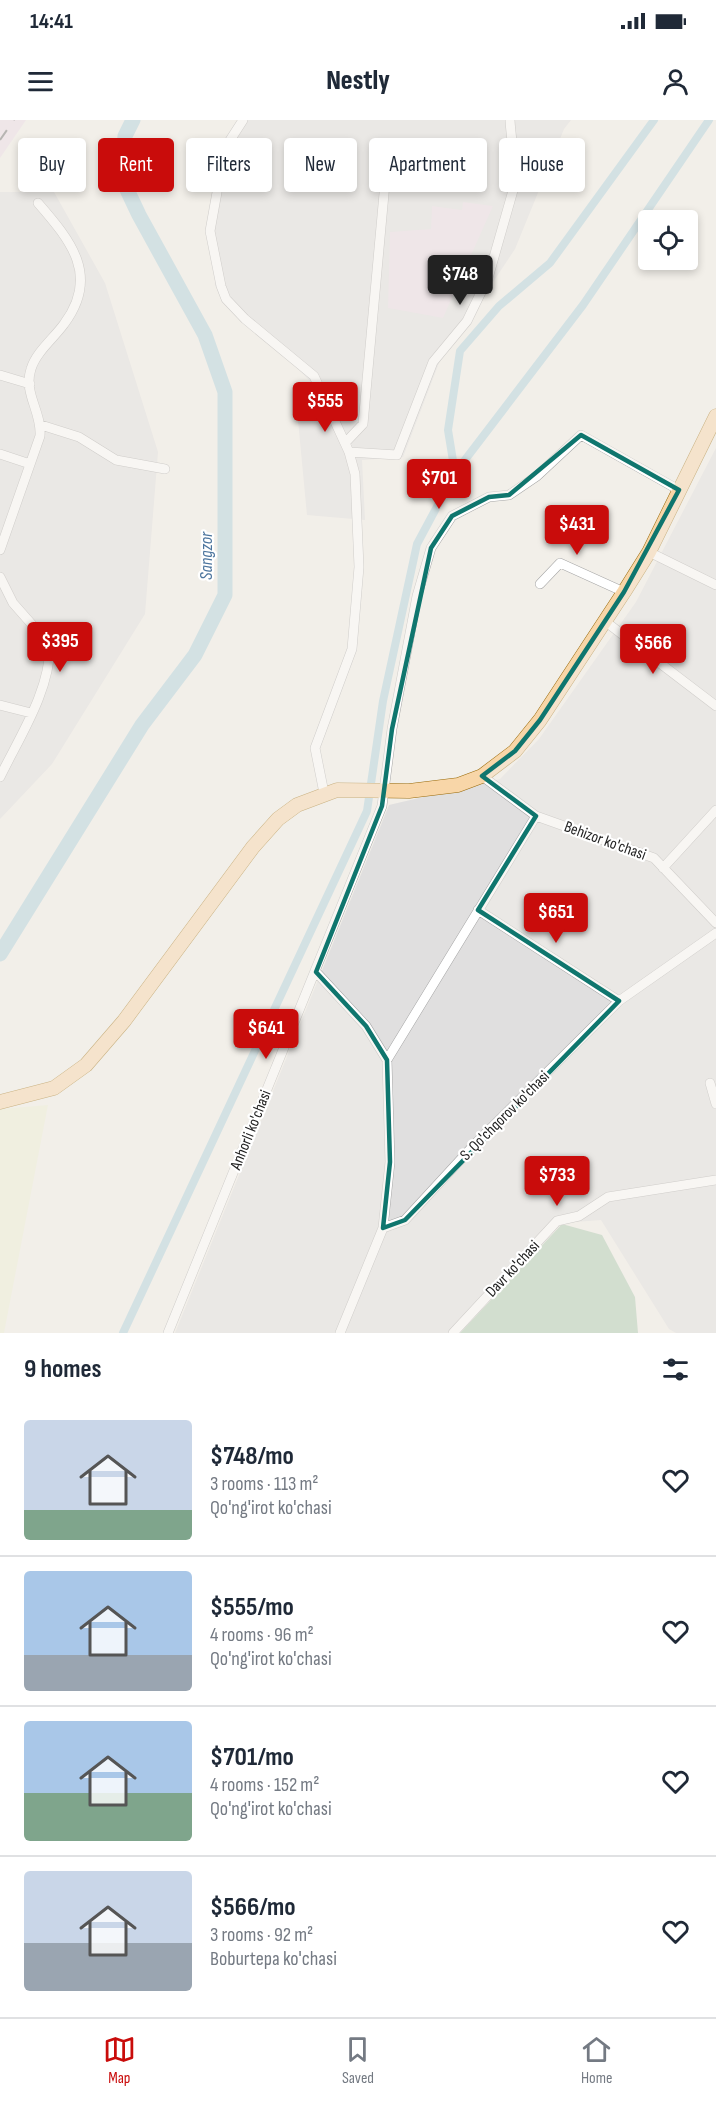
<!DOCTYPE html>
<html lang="en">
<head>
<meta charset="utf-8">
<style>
	:root { --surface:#fff; --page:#f6f6f7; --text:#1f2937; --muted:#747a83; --line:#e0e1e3; --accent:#c90c0b }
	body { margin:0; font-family:"Sofia Sans Condensed",sans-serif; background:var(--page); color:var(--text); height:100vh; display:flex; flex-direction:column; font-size:22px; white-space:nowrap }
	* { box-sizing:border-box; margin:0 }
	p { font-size:20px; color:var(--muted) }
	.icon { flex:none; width:33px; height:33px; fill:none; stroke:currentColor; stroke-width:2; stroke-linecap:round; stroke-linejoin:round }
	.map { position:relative; height:1213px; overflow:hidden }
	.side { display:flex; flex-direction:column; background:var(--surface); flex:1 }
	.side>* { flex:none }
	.top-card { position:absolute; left:18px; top:18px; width:681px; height:54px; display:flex; gap:12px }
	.tools { position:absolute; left:638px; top:90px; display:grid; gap:12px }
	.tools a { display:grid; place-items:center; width:60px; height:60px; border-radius:6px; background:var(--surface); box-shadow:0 3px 9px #0003; font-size:30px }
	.price { position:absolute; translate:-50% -51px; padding:0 14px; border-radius:6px; background:var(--accent); color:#fff; font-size:20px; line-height:39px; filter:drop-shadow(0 2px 3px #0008) }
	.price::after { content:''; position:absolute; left:50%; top:36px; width:18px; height:14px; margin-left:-9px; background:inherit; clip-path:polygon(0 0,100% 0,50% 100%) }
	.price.current { background:#222; color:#fff }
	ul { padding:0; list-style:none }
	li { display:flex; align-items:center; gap:18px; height:150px; padding:0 24px }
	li+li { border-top:2px solid var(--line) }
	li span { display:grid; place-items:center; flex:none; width:168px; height:120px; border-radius:6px; color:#555 }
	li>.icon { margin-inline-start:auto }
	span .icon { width:72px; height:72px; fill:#fffc; stroke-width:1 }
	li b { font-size:26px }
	h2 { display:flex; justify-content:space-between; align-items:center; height:72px; padding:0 24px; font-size:26px }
	.pill { padding:0 21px; border-radius:6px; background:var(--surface); box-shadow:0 3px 9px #0003; font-size:21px; line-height:54px }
	.pill.current { background:var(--accent); color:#fff }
	.status { display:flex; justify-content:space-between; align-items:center; height:42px; padding:0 30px; background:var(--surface); direction:ltr }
	.status svg { height:16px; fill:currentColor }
	header { display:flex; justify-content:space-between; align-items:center; height:78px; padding:0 24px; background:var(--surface); font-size:27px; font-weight:800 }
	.menu { display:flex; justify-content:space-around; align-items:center; height:84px; border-top:2px solid var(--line); background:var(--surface); font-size:16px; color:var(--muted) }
	.menu a { display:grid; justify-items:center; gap:3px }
	.menu .current { color:var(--accent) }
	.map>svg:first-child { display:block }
</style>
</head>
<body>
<div class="status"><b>14:41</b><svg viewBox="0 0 49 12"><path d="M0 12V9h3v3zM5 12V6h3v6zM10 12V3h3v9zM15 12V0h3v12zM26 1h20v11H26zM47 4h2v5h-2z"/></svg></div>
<header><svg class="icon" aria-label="menu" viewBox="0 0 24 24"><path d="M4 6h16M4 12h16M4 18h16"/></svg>Nestly<svg class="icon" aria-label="person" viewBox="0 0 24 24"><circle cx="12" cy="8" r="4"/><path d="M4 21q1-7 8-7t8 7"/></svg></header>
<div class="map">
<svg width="716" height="1213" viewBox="0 0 716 1213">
	<rect width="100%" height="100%" fill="#f2efe9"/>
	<path fill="#e0dfdf" d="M242,0H571L564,9L515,129L439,243L403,337L362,340L365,400L307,395L298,300L321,298L310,261L215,166L213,56Z
		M0,72H54L105,163L158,332L145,494L52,644L0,699Z
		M716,328V1213H676L669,1209L601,1100L561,1103L458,1213H175L389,685L500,659L539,619L636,482Z"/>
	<path fill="#eadce7" d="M0,0H26L0,38Z
		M463,82L493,86L443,198L388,188L390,112L431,109L432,86L462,90Z"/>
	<path fill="#edefd6" d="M48,985L4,1213H0V989Z"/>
	<path fill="#acc9b0" d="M562,1104L602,1115L635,1177L638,1213H460Z"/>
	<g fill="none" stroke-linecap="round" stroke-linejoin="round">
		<path stroke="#add1dc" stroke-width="8" d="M455,353L448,310L460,231L499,186L550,143L654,0
			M123,1213L367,691L383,581L417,424L455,353L583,185L709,0"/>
		<path stroke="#add1dc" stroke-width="15" d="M0,834L142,605L195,535L225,475V272L205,215L139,95L121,57L125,16L133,0"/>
		<defs>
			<path id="street" d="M243,0L225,28L210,111L221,166L226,179L245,199L314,256L349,332L355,354L359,447L352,529L315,628L324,673
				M0,255L30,264
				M41,305L79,317L116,340L165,349
				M345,323L363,304L387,41
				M349,332L397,335L433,242L467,201L488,158L514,67C517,47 511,21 510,0
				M0,334L30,344
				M0,430L40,316C42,292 23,273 31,249C36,232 54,218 64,204C100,156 71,121 38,83
				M649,432L716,465
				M0,457L13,483L50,525C50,571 20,616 0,657
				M540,464L560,443L624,472
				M606,502L716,586
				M0,585L31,593
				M482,656L536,696L654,738L716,803
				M663,748L716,690
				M478,790L619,881
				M316,852L366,906L387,940L390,1042L383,1108
				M387,940L536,696
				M710,963L716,984
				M168,1213L382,686L392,609L417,476L431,428L452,396L489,377L509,375L537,356L581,315L679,370
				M340,1213L383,1108L405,1100L474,1025L619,881L716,813
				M453,1213L557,1101L579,1096L608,1077L716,1060"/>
			<path id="primary" d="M0,982L54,968L86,945L124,901L253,727L278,699L297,685L337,670L409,671L458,665L482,656L515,631L540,600L624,472L649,432L716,296"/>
		</defs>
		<use href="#street" stroke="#a6a6a6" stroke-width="10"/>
		<use href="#primary" stroke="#986908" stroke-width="15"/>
		<use href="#street" stroke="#fff" stroke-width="9"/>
		<use href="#primary" stroke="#f8d6a8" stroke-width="14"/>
		<path stroke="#707070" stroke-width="2" stroke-dasharray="12 12" stroke-linecap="butt" d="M0,20L14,0"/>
	</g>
	<path d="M0 0H716V1213H0ZM581,315L679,370L624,472L540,600L515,631L482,656L536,696L478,790L619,881L405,1100L383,1108L390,1042L387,940L366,906L316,852L382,686L392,609L431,428L452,396L489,377L509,375Z" fill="#f2efe9" fill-opacity=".55" fill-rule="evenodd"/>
	<path fill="none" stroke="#0f766e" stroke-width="4.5" stroke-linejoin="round" d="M581,315L679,370L624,472L540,600L515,631L482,656L536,696L478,790L619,881L405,1100L383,1108L390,1042L387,940L366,906L316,852L382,686L392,609L431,428L452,396L489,377L509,375Z"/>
	<g text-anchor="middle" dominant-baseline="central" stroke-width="4.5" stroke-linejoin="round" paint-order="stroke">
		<g font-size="16" fill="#222" stroke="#fff">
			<text transform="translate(605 721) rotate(20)">Behizor ko'chasi</text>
			<text transform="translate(505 996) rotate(-45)">S. Qo'chqorov ko'chasi</text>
			<text transform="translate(251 1010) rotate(-68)">Anhorli ko'chasi</text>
			<text transform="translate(513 1149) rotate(-47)">Davr ko'chasi</text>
		</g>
		<g font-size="18" font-style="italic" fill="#4c759e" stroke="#fff">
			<text transform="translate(206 436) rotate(-90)">Sangzor</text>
		</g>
	</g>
</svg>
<div class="tools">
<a><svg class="icon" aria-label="locate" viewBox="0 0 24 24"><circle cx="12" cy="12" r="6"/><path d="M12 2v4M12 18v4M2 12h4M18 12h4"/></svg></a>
</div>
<b class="price current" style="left:460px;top:186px">$748</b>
<b class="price" style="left:325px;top:313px">$555</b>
<b class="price" style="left:439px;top:390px">$701</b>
<b class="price" style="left:577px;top:436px">$431</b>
<b class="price" style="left:60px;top:553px">$395</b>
<b class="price" style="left:653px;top:555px">$566</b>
<b class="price" style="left:556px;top:824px">$651</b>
<b class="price" style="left:266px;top:940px">$641</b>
<b class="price" style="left:557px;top:1087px">$733</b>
<div class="top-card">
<a class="pill">Buy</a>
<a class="pill current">Rent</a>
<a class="pill">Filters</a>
<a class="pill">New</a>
<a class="pill">Apartment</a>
<a class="pill">House</a>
</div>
</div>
<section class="side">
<h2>9 homes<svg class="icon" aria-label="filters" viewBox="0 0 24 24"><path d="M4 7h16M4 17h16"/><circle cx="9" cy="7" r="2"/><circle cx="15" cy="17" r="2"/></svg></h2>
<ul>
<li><span style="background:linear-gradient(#c9d6e8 75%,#7fa58c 0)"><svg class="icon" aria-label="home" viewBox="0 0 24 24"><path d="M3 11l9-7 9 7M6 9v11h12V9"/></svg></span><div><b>$748/mo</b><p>3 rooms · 113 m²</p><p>Qo'ng'irot ko'chasi</p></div><svg class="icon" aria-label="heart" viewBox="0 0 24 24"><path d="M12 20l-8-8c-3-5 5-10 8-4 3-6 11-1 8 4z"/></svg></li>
<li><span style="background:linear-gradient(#a9c7e8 70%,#9aa5b1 0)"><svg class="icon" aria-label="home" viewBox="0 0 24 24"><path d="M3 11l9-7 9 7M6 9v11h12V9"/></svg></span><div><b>$555/mo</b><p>4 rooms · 96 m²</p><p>Qo'ng'irot ko'chasi</p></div><svg class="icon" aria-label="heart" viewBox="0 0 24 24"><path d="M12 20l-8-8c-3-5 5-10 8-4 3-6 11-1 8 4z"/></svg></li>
<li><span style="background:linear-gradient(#a9c7e8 60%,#7fa58c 0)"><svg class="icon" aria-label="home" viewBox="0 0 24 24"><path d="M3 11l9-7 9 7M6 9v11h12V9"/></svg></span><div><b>$701/mo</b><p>4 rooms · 152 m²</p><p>Qo'ng'irot ko'chasi</p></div><svg class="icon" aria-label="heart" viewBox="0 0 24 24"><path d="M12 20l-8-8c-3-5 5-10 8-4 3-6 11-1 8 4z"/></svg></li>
<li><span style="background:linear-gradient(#c9d6e8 60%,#9aa5b1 0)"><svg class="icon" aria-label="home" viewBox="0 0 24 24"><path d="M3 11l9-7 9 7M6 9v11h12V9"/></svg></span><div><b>$566/mo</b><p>3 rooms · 92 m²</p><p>Boburtepa ko'chasi</p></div><svg class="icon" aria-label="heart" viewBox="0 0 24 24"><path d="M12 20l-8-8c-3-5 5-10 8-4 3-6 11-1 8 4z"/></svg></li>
</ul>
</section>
<nav class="menu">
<a class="current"><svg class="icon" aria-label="map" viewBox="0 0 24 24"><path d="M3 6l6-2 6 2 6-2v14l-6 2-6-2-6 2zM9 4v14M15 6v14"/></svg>Map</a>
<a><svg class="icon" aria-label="saved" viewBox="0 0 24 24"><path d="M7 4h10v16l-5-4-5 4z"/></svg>Saved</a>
<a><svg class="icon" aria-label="home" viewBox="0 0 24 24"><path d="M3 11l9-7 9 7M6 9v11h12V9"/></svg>Home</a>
</nav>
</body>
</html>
